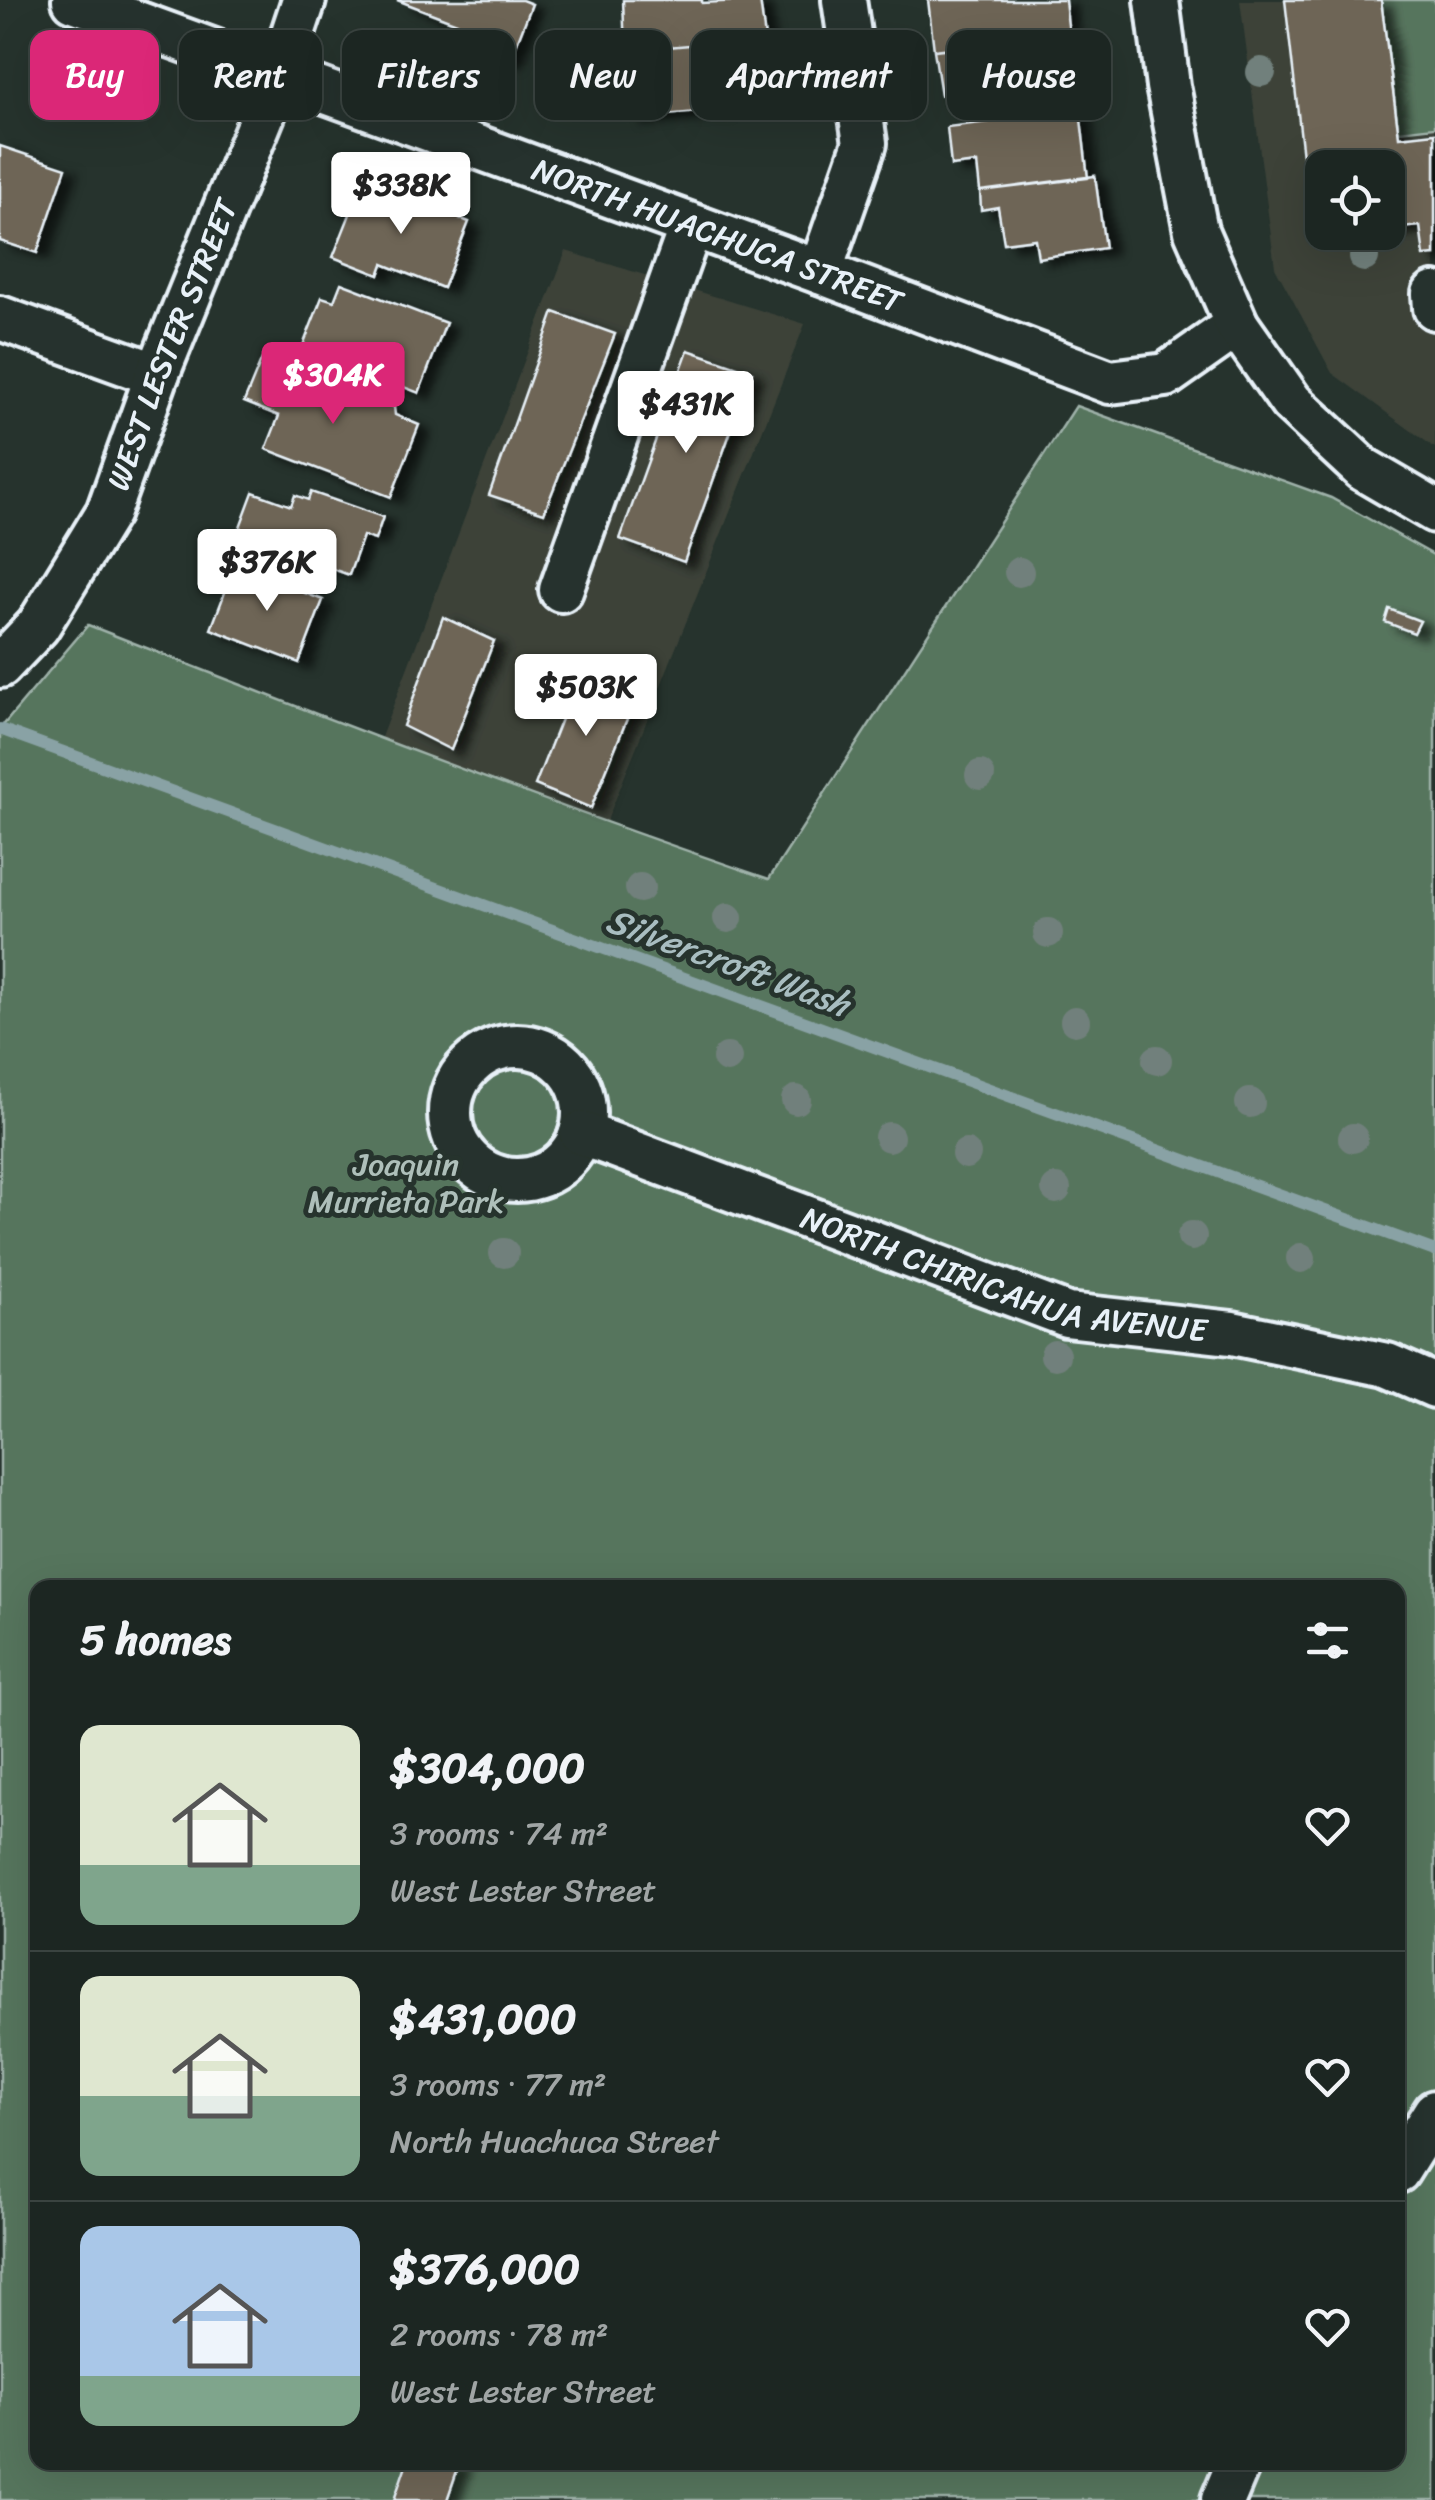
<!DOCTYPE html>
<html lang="en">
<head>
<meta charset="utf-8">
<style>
	:root { --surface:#1c2622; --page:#252e2a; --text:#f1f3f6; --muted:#a0a5a5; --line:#3a4340; --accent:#db2777 }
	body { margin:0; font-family:Sriracha,sans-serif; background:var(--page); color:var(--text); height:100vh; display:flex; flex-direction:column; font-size:38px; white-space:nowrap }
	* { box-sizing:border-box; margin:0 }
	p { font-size:32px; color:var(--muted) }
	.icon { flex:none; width:55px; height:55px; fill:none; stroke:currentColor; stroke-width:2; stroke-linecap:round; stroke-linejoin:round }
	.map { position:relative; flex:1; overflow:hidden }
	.drawer { position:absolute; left:30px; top:1580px; width:1375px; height:890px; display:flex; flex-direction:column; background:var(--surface); border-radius:20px; box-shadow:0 10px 40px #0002,0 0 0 2px var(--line) }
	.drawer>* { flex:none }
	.hud { position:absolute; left:30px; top:30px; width:1375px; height:90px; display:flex; gap:20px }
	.buttons { position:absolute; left:1305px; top:150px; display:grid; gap:20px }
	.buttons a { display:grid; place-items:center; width:100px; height:100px; border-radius:20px; background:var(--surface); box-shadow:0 10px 40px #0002,0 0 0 2px var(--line); font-size:50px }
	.price { position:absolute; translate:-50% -85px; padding:0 22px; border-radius:10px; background:#fff; color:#222; font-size:32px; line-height:65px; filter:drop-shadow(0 2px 5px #0008) }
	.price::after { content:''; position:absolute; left:50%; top:60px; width:30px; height:22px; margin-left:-15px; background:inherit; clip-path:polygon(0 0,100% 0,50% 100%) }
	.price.on { background:var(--accent); color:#fff }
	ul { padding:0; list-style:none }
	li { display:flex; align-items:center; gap:30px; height:250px; padding:0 50px }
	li+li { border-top:2px solid var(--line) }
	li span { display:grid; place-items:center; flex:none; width:280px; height:200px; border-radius:20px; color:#555 }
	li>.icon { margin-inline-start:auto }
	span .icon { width:120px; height:120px; fill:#fffc; stroke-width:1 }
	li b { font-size:42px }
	h2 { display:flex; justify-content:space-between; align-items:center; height:120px; padding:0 50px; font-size:42px }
	.tag { padding:0 35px; border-radius:20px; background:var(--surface); box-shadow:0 10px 40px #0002,0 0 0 2px var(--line); font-size:35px; line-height:90px }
	.tag.on { background:var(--accent); color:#fff }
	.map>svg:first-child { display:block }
</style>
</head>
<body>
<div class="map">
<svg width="1435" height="2500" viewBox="0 0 1435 2500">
	<defs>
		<filter id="shadow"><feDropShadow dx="11" dy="6" stdDeviation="5" flood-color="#0009"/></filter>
	</defs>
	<rect width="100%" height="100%" fill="#26332d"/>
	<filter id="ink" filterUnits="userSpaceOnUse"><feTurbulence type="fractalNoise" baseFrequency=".01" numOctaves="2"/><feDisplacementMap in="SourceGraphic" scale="20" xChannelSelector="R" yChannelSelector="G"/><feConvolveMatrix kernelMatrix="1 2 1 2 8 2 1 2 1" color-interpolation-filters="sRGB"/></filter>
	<g filter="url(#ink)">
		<path fill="#3c4239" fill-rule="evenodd" d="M1240,0H1435V448L1332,373L1275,267ZM1322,168H1388V232H1322Z
			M566,251L805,324L606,823L380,740Z"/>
		<path fill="#56745d" stroke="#9fb2aa" stroke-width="2.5" fill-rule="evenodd" d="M1381,0H1435V127L1399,131Z
			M1076,406L1331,498L1435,556V2500H0V729L88,625C314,714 539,801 769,879ZM38,1588H1398V2462H38Z"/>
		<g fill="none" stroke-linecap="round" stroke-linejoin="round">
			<path stroke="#89a2a5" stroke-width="12" d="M0,729L1435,1251"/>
		</g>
		<path fill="#6e6556" stroke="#e8f1f8" stroke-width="2.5" filter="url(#shadow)" d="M397,0H522L532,4L510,61L469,46L472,39L453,33L457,23Z
			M623,0H702V3L760,0L765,38L625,51Z
			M928,0H1065L1069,34L934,50Z
			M1285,0H1381L1399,137L1435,133V255L1424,256L1420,226L1388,229V168H1322V232H1346L1312,235Z
			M1069,34L1074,88L989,99L987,88L941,95L934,50Z
			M765,38L768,83L718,87L720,110L631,118L625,51Z
			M1080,111L1088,178L980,191L977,163L951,166L947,127Z
			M0,146L66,168L37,253L0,241Z
			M1095,176L1105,248L1038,258L1035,239L1004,243L998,207L981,210L980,191Z
			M372,183L469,222L443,288L383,264L379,275L333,257L356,199L365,202Z
			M341,283L446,323L419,393L302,348L322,297L334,301Z
			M554,312L615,334L544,513L489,495Z
			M688,350L752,372L684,562L620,539Z
			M263,356L394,407L395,415L419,425L391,497L266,449L279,416L244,402Z
			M253,492L291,506L295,495L308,500L311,492L383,517L375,540L363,536L349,575L237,535Z
			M235,566L323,600L299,663L211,629Z
			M1389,609L1420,621L1414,633L1385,622Z
			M443,617L494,641L451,750L403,726Z
			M580,671L637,694L591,808L535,785Z
			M407,2462H460L447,2500H394Z"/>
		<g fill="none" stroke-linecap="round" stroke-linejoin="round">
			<defs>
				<g id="minor">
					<path id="s1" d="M74,0L820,272L1110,382L1166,375L1237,325"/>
					<path d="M1157,0L1168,86L1196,231L1237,325L1291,402L1363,469L1435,511"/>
					<path d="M820,272L865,143L844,0"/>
					<path d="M1434,294L1435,308"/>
					<path d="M0,318L157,375"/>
					<path d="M561,590L691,226"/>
					<path id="s2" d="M0,666L38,626L108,512L157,375L279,75L304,0"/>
					<circle cx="517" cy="1113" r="67"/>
					<path id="s3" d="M581,1133L1067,1315L1232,1333L1387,1365L1435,1386"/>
					<path d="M1398,2171L1435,2112"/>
					<path d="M1223,2500L1239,2462"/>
				</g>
			</defs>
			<use href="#minor" stroke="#e8f1f8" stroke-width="50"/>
			<use href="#minor" stroke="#26332d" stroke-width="42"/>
		</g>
		<g fill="#71807b">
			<circle cx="1261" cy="72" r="15"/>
			<circle cx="1364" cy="257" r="15"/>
			<circle cx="1019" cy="572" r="15"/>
			<circle cx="980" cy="775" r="15"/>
			<circle cx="640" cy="888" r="15"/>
			<circle cx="728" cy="918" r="15"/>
			<circle cx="1048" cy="933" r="15"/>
			<circle cx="1075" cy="1021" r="15"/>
			<circle cx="727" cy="1058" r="15"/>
			<circle cx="1157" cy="1060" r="15"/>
			<circle cx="796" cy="1100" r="15"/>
			<circle cx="1250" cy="1103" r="15"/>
			<circle cx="889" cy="1137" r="15"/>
			<circle cx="1353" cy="1138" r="15"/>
			<circle cx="966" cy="1154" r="15"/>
			<circle cx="1056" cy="1189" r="15"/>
			<circle cx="1192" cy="1236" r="15"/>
			<circle cx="504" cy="1253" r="15"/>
			<circle cx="1301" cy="1258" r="15"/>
			<circle cx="1055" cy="1355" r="15"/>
		</g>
	</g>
	<g text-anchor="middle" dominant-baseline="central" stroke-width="10" stroke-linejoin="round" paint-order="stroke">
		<g font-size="32" fill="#e8f1f8" stroke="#26332d">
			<text stroke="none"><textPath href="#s1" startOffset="685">NORTH HUACHUCA STREET</textPath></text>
			<text stroke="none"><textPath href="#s2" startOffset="368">WEST LESTER STREET</textPath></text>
			<text stroke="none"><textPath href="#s3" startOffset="448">NORTH CHIRICAHUA AVENUE</textPath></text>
		</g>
		<g font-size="32" fill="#aebfba" stroke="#26332d">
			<text x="406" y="1164">Joaquin<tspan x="406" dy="37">Murrieta Park</tspan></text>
		</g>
		<g font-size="35" font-style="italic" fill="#a8bdc0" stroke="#26332d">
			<text transform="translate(728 962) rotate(20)">Silvercroft Wash</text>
		</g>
	</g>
</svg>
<div class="buttons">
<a><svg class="icon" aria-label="locate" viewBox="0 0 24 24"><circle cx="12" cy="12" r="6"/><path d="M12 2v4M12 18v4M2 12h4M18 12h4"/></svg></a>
</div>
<b class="price" style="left:401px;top:237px">$338K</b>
<b class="price on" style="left:333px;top:427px">$304K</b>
<b class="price" style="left:686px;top:456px">$431K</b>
<b class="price" style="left:267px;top:614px">$376K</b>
<b class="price" style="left:586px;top:739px">$503K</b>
<div class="hud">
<a class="tag on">Buy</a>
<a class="tag">Rent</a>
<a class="tag">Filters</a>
<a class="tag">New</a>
<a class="tag">Apartment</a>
<a class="tag">House</a>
</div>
<section class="drawer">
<h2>5 homes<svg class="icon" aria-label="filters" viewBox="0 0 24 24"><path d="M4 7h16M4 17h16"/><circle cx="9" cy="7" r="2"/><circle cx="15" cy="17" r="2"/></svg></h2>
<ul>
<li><span style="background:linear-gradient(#dfe7d0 70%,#7fa58c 0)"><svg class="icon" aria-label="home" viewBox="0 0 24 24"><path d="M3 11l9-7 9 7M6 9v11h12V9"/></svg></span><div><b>$304,000</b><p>3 rooms · 74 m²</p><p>West Lester Street</p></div><svg class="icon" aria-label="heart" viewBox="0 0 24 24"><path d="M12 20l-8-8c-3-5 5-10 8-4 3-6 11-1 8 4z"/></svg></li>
<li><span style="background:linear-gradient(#dfe7d0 60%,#7fa58c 0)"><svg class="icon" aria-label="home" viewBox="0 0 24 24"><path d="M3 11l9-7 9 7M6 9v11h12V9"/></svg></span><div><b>$431,000</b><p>3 rooms · 77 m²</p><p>North Huachuca Street</p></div><svg class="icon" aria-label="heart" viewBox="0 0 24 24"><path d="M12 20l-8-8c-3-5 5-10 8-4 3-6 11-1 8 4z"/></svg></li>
<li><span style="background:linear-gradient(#a9c7e8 75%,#7fa58c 0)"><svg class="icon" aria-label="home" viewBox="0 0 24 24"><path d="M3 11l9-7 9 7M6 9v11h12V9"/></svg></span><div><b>$376,000</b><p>2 rooms · 78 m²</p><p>West Lester Street</p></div><svg class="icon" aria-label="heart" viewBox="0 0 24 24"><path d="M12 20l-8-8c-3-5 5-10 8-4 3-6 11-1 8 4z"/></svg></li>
</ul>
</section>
</div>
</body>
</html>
